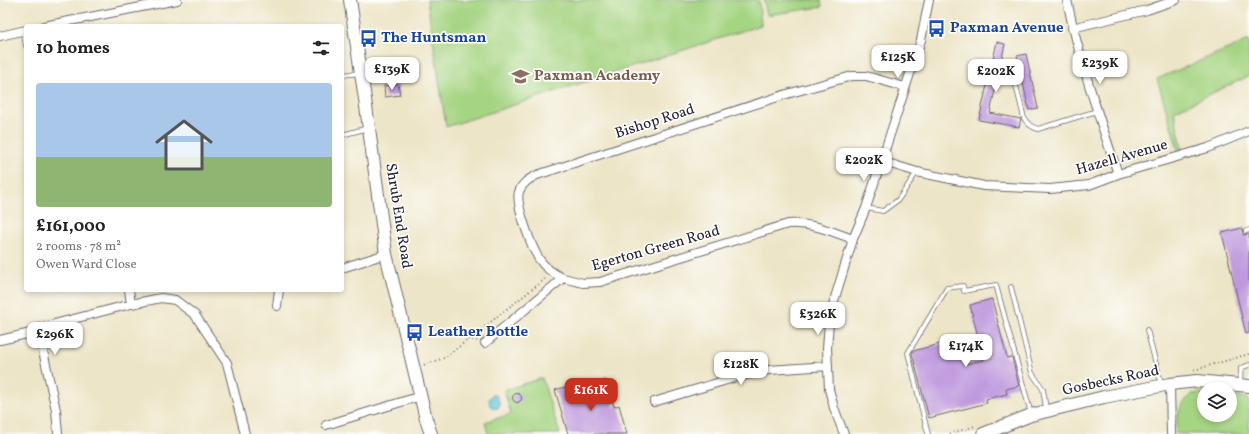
<!DOCTYPE html>
<html lang="en">
<head>
<meta charset="utf-8">
<style>
	:root { --surface:#fff; --page:#f2f2f2; --text:#222; --muted:#767676; --accent:#c8321e }
	body { margin:0; font-family:Vollkorn,serif; background:var(--page); color:var(--text); height:100vh; display:flex; flex-direction:column; font-size:15px; white-space:nowrap }
	* { box-sizing:border-box; margin:0 }
	p { font-size:13px; color:var(--muted) }
	.icon { flex:none; width:22px; height:22px; fill:none; stroke:currentColor; stroke-width:2; stroke-linecap:round; stroke-linejoin:round }
	.map { position:relative; flex:1; overflow:hidden }
	.side { position:absolute; left:24px; top:24px; width:320px; height:268px; display:flex; flex-direction:column; background:var(--surface); border-radius:4px; box-shadow:0 2px 6px #0003 }
	.side>* { flex:none }
	.controls { position:absolute; left:1197px; top:382px; display:grid; gap:8px }
	.controls a { display:grid; place-items:center; width:40px; height:40px; border-radius:50%; background:var(--surface); box-shadow:0 2px 6px #0003; font-size:20px }
	.price { position:absolute; translate:-50% -34px; padding:0 9px; border-radius:8px; background:#fff; color:#222; font-size:13px; line-height:26px; filter:drop-shadow(0 1px 2px #0008) }
	.price::after { content:''; position:absolute; left:50%; top:24px; width:12px; height:9px; margin-left:-6px; background:inherit; clip-path:polygon(0 0,100% 0,50% 100%) }
	.price.active { background:var(--accent); color:#fff }
	ul { padding:0; list-style:none }
	li { display:grid; align-content:center; gap:8px; height:212px; padding:0 12px }
	li span { display:grid; place-items:center; height:124px; border-radius:4px; color:#555 }
	li>.icon { margin-inline-start:auto }
	span .icon { width:72px; height:72px; fill:#fffc; stroke-width:1 }
	li b { font-size:17px }
	h2 { display:flex; justify-content:space-between; align-items:center; height:48px; padding:0 12px; font-size:17px }
	.map>svg:first-child { display:block }
</style>
</head>
<body>
<div class="map">
<svg width="1249" height="434" viewBox="0 0 1249 434">
	<rect width="100%" height="100%" fill="#fdfcf7"/>
	<filter id="ink" filterUnits="userSpaceOnUse"><feTurbulence type="fractalNoise" baseFrequency=".025" numOctaves="2"/><feDisplacementMap in="SourceGraphic" scale="8" xChannelSelector="R" yChannelSelector="G"/><feConvolveMatrix kernelMatrix="1 2 1 2 8 2 1 2 1" color-interpolation-filters="sRGB"/></filter>
	<filter id="wash" filterUnits="userSpaceOnUse"><feTurbulence type="fractalNoise" baseFrequency=".012" numOctaves="4" result="noise"/><feDisplacementMap in="SourceGraphic" scale="16" xChannelSelector="R" yChannelSelector="G"/><feGaussianBlur stdDeviation="0.9" result="paint"/><feColorMatrix in="noise" values="0 0 0 0 0 0 0 0 0 0 0 0 0 0 0 0 0 1.4 0 .05"/><feComposite in="paint" operator="in"/></filter>
	<g filter="url(#wash)">
		<rect width="100%" height="100%" fill="#ede5c7"/>
		<path fill="#a5d482" stroke="#647b5e" d="M427,0H759L761,25L446,127Z
			M764,0H821L822,7L767,15Z
			M1249,40V76L1174,111L1183,152L1179,153L1157,79Z
			M542,378L560,434H488L485,422L511,414L504,390Z
			M1204,393V415H1230V395L1249,399V434H1176C1177,413 1177,410 1191,394Z"/>
		<path fill="#5dc7d8" stroke="#40748a" d="M493,394L497,396L500,404L498,408L495,409L490,406L489,399Z"/>
		<g id="blocks">
			<path fill="#bf99de" d="M997,42L1005,44L990,113L1021,119L1019,127L979,120Z
				M1026,54L1038,108L1029,110L1017,56Z
				M398,84L400,95L385,97L384,86Z
				M1242,228L1243,235L1249,234V333L1246,334L1222,233Z
				M992,299L1007,358L1012,357L1019,386L1006,389L1007,394L986,399L987,403L929,418L912,353L913,351L959,339L965,364L984,360L970,305Z
				M606,380L614,407L619,405L627,434H568L555,390L565,387L569,398L596,390L594,383Z
				M512.5 398a4.5 4.5 0 1 1 9 0a4.5 4.5 0 1 1-9 0Z"/>
		</g>
	</g>
	<g filter="url(#ink)">
		<use href="#blocks" fill-opacity="0" stroke="#69666c" stroke-width="1"/>
		<g fill="none" stroke-linecap="round" stroke-linejoin="round">
			<defs>
				<path id="lane" d="M23,31L26,46
					M1010,61L1024,118C1027,124 1031,127 1038,129L1097,111
					M342,75L360,73
					M342,135L368,128
					M866,208L883,211L898,200L917,172
					M1246,231L1249,230
					M1011,287L1032,373L1043,389L1046,409
					M1147,330L1161,383
					M1240,383L1241,368L1249,365
					M928,434L908,353L947,288L963,286L964,291L996,285L1031,414"/>
				<path id="street" d="M1067,0C1079,59 1099,117 1118,174
					M44,26L177,0
					M1072,28L1147,10L1176,0
					M0,36L26,30
					M881,161L917,172L984,186L1050,189L1089,185L1118,174L1208,148L1249,131
					M342,268L386,254
					M563,278C554,274 545,268 539,259C532,248 515,204 519,192C522,183 529,179 537,175L787,94L852,76H866L905,87
					M129,290L131,304
					M277,306L279,290
					M31,333L39,328L131,304L161,298L175,300L195,315L227,363L245,434
					M0,340L31,333L41,342L56,410L58,434
					M485,343L563,278L583,283L600,282L788,224C811,222 832,232 853,239
					M1170,384L1171,434
					M654,402L740,376L769,370L828,366
					M326,425L421,396
					M844,434L834,408L829,389L827,348L829,323L834,301L853,239L866,208L921,40L929,0"/>
				<path id="secondary" d="M350,0L365,99L386,254L426,419L431,434
					M983,434L1031,415L1104,397L1170,384L1197,381L1249,386"/>
			</defs>
			<use href="#lane" stroke="#69666c" stroke-width="5.5"/>
			<use href="#street" stroke="#69666c" stroke-width="10"/>
			<use href="#secondary" stroke="#69666c" stroke-width="14"/>
			<path stroke="#69666c" stroke-width="2" stroke-dasharray="1 3" stroke-linecap="butt" d="M469,339L545,279
				M424,365L444,358L469,339L478,341
				M1194,370L1249,354
				M950,434L975,426"/>
			<use href="#lane" stroke="#fff" stroke-width="4"/>
			<use href="#street" stroke="#fff" stroke-width="8"/>
			<use href="#secondary" stroke="#fff" stroke-width="12"/>
		</g>
	</g>
	<defs>
		<symbol id="bus-bare" viewBox="-9 -9 18 18"><path d="M-5-6H5V4H4V6H2V4H-2V6H-4V4H-5ZM-3.5-4V0h7V-4ZM-3.5 1.2v1.5H-2V1.2ZM2 1.2v1.5H3.5V1.2Z" fill="#1a4fb4" stroke="#fdfcf7" stroke-width="2.5" paint-order="stroke"/></symbol>
		<symbol id="school-bare" viewBox="-9 -9 18 18"><path d="M0-5L7-2L0 1L-7-2ZM-4 1L0 2.5L4 1V4Q0 6-4 4Z" fill="#8d6e63" stroke="#fdfcf7" stroke-width="2.5" paint-order="stroke"/></symbol>
	</defs>
	<g fill-rule="evenodd">
		<use href="#bus-bare" x="924" y="16" width="25" height="25"/>
		<use href="#bus-bare" x="356" y="26" width="25" height="25"/>
		<use href="#school-bare" x="508" y="64" width="25" height="25"/>
		<use href="#bus-bare" x="402" y="320" width="25" height="25"/>
	</g>
	<g text-anchor="middle" dominant-baseline="central" stroke-width="3.5" stroke-linejoin="round" paint-order="stroke">
		<g font-size="15" font-weight="bold" fill="#164399" stroke="#fdfcf7" text-anchor="start">
			<text x="950" y="28">Paxman Avenue</text>
			<text x="381" y="38">The Huntsman</text>
			<text x="428" y="332">Leather Bottle</text>
		</g>
		<g font-size="15" font-weight="bold" fill="#785e54" stroke="#fdfcf7" text-anchor="start">
			<text x="534" y="76">Paxman Academy</text>
		</g>
		<g font-size="15" fill="#22223b" stroke="#fdfcf7">
			<text transform="translate(655 122) rotate(-18)">Bishop Road</text>
			<text transform="translate(1122 158) rotate(-16)">Hazell Avenue</text>
			<text transform="translate(398 216) rotate(81)">Shrub End Road</text>
			<text transform="translate(656 249) rotate(-16)">Egerton Green Road</text>
			<text transform="translate(1111 381) rotate(-12)">Gosbecks Road</text>
		</g>
	</g>
</svg>
<div class="controls">
<a><svg class="icon" aria-label="layers" viewBox="0 0 24 24"><path d="M12 4l9 5-9 5-9-5zM3 14l9 5 9-5"/></svg></a>
</div>
<b class="price" style="left:898px;top:79px">£125K</b>
<b class="price" style="left:1100px;top:85px">£239K</b>
<b class="price" style="left:392px;top:91px">£139K</b>
<b class="price" style="left:996px;top:93px">£202K</b>
<b class="price" style="left:864px;top:182px">£202K</b>
<b class="price" style="left:818px;top:336px">£326K</b>
<b class="price" style="left:55px;top:356px">£296K</b>
<b class="price" style="left:966px;top:368px">£174K</b>
<b class="price" style="left:741px;top:386px">£128K</b>
<b class="price active" style="left:591px;top:412px">£161K</b>
<section class="side">
<h2>10 homes<svg class="icon" aria-label="filters" viewBox="0 0 24 24"><path d="M4 7h16M4 17h16"/><circle cx="9" cy="7" r="2"/><circle cx="15" cy="17" r="2"/></svg></h2>
<ul>
<li><span style="background:linear-gradient(#a9c7e8 60%,#8fb573 0)"><svg class="icon" aria-label="home" viewBox="0 0 24 24"><path d="M3 11l9-7 9 7M6 9v11h12V9"/></svg></span><div><b>£161,000</b><p>2 rooms · 78 m²</p><p>Owen Ward Close</p></div></li>
</ul>
</section>
</div>
</body>
</html>
